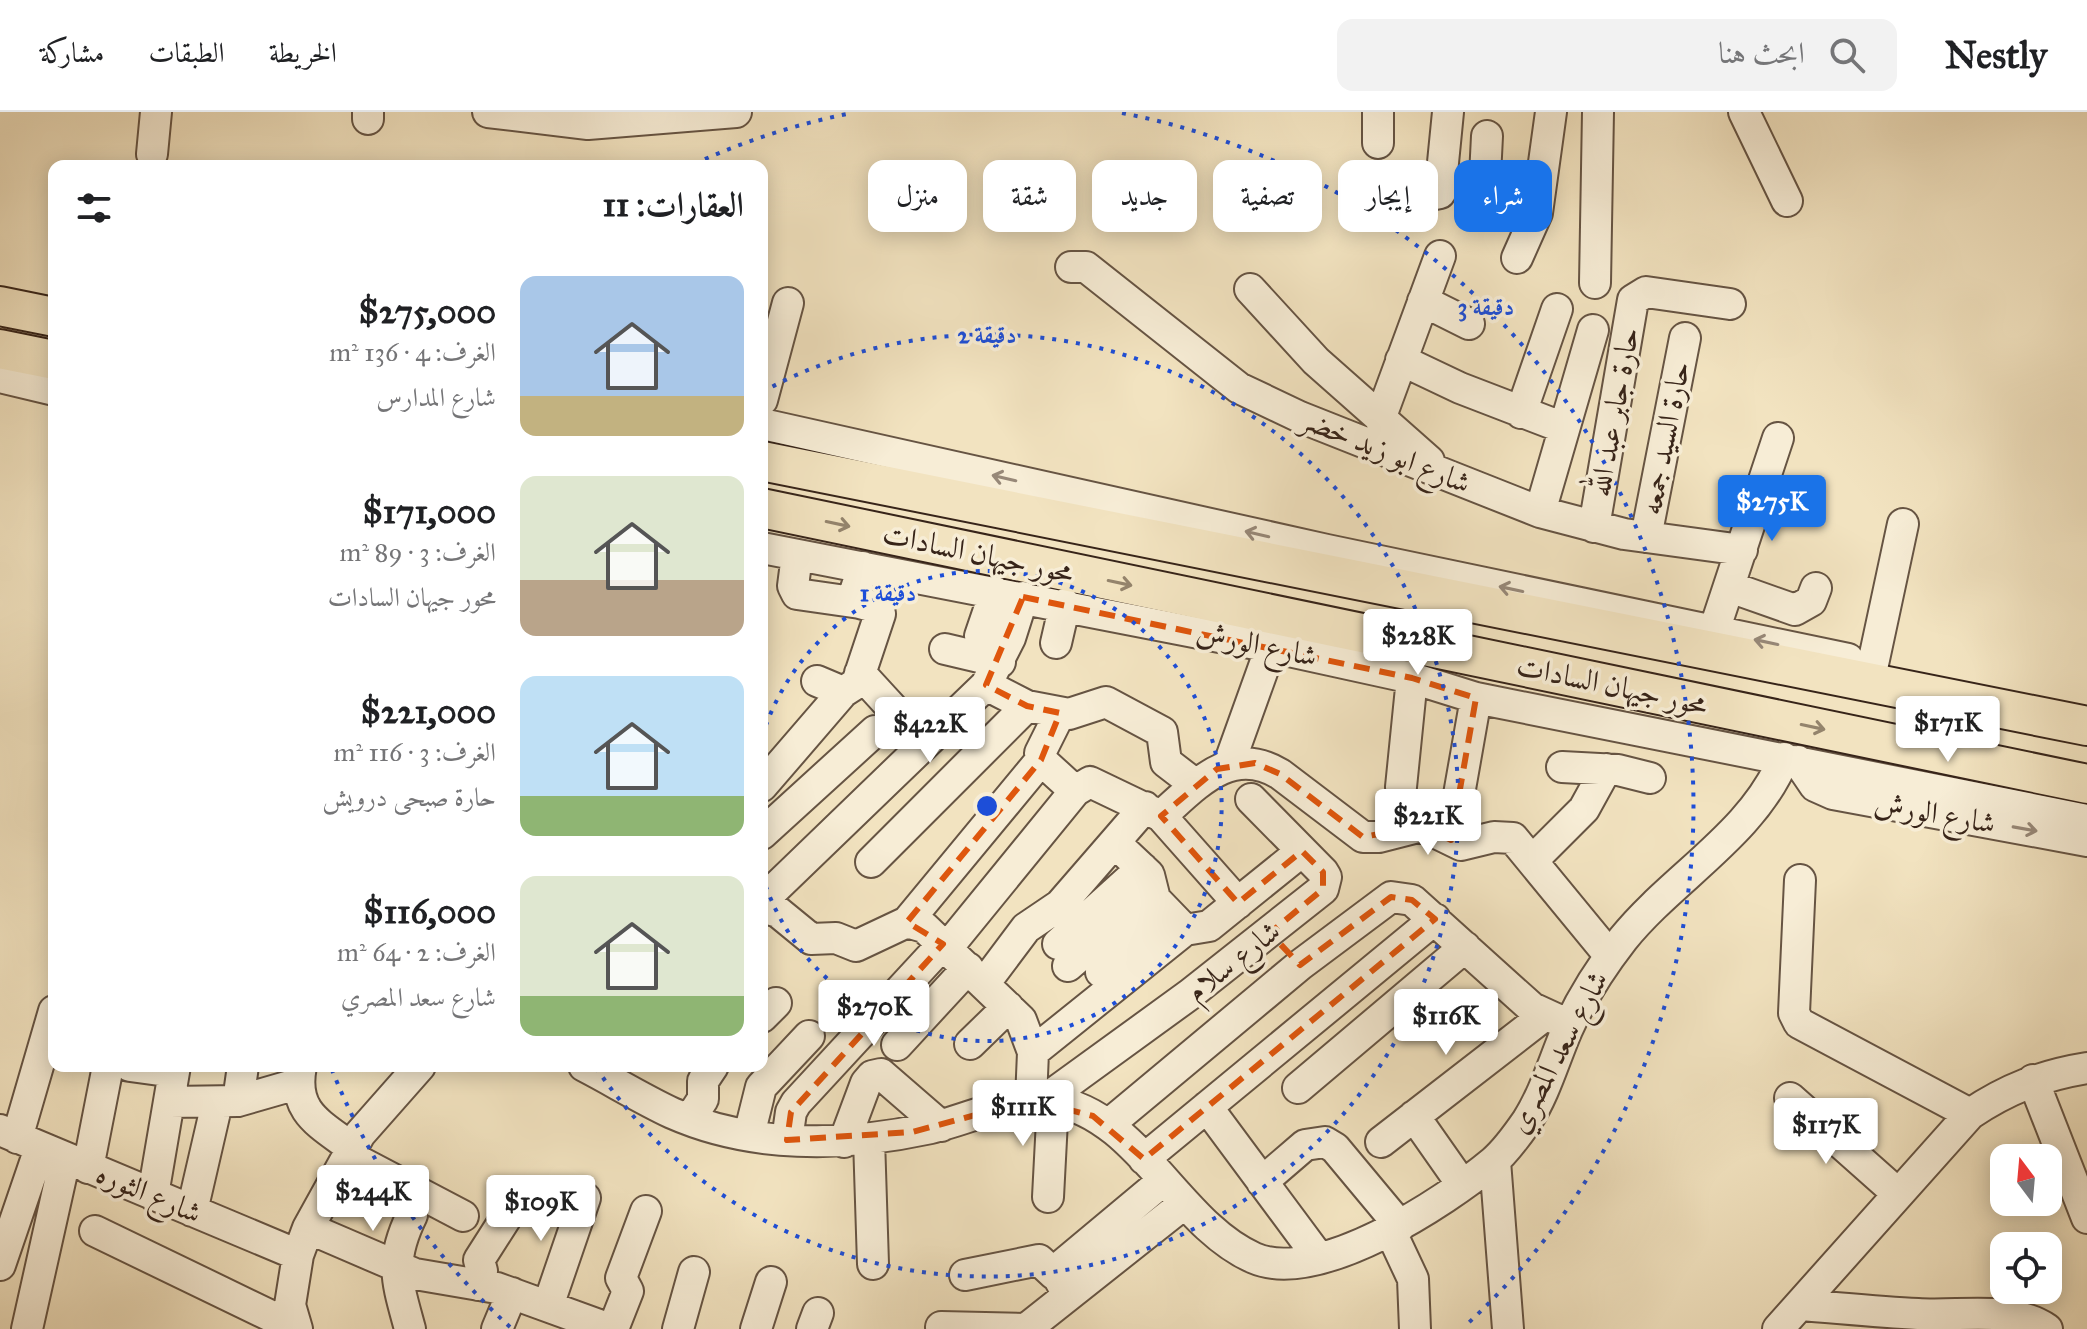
<!DOCTYPE html>
<html lang="ar">
<head>
<meta charset="utf-8">
<style>
	:root { --surface:#fff; --page:#f2f2f2; --text:#202124; --muted:#757577; --line:#e0e0e0; --accent:#1a73e8 }
	body { margin:0; font-family:"IM FELL Great Primer",Amiri,serif; background:var(--page); color:var(--text); direction:rtl; height:100vh; display:flex; flex-direction:column; font-size:30px; white-space:nowrap }
	* { box-sizing:border-box; margin:0 }
	p { font-size:26px; color:var(--muted) }
	.icon { flex:none; width:44px; height:44px; fill:none; stroke:currentColor; stroke-width:2; stroke-linecap:round; stroke-linejoin:round }
	.map { position:relative; flex:1; overflow:hidden; direction:ltr }
	.panel { position:absolute; left:48px; top:48px; width:720px; height:912px; display:flex; flex-direction:column; background:var(--surface); border-radius:16px; box-shadow:0 4px 20px #0003; direction:rtl }
	.panel>* { flex:none }
	.hud { position:absolute; left:792px; top:48px; width:760px; height:72px; direction:rtl; display:flex; gap:16px }
	.needle { width:52px; rotate:344deg }
	.tools { position:absolute; left:1990px; top:1032px; display:grid; gap:16px }
	.tools a { display:grid; place-items:center; width:72px; height:72px; border-radius:16px; background:var(--surface); box-shadow:0 4px 20px #0003; font-size:40px }
	.price { position:absolute; translate:-50% -68px; padding:0 18px; border-radius:8px; background:#fff; color:#222; font-size:26px; line-height:52px; filter:drop-shadow(0 2px 4px #0008) }
	.price::after { content:''; position:absolute; left:50%; top:48px; width:24px; height:18px; margin-left:-12px; background:inherit; clip-path:polygon(0 0,100% 0,50% 100%) }
	.price.current { background:var(--accent); color:#fff }
	ul { padding:0; list-style:none }
	li { display:flex; align-items:center; gap:24px; height:200px; padding:0 24px }
	li span { display:grid; place-items:center; flex:none; width:224px; height:160px; border-radius:16px; color:#555 }
	li>.icon { margin-inline-start:auto }
	span .icon { width:96px; height:96px; fill:#fffc; stroke-width:1 }
	li b { font-size:34px }
	h2 { display:flex; justify-content:space-between; align-items:center; height:96px; padding:0 24px; font-size:34px }
	.chip { padding:0 28px; border-radius:16px; background:var(--surface); box-shadow:0 4px 20px #0003; font-size:28px; line-height:72px }
	.chip.current { background:var(--accent); color:#fff }
	header { display:flex; align-items:center; gap:48px; box-sizing:border-box; height:112px; padding:0 40px; background:var(--surface); border-bottom:2px solid var(--line) }
	header strong { font-size:38px }
	nav { display:flex; gap:44px; margin-inline-start:auto; font-size:28px }
	.search { width:560px; height:72px; background:var(--page); display:flex; align-items:center; gap:20px; box-sizing:border-box; padding:0 28px; border-radius:16px; color:var(--muted); font-size:30px }
	.map>svg:first-child { display:block }
</style>
</head>
<body>
<header>
<strong>Nestly</strong>
<div class="search"><svg class="icon" aria-label="search" viewBox="0 0 24 24"><circle cx="10" cy="10" r="6"/><path d="M15 15l6 6"/></svg>ابحث هنا</div>
<nav><a>الخريطة</a><a>الطبقات</a><a>مشاركة</a></nav>
</header>
<div class="map">
<svg width="2087" height="1217" viewBox="0 0 2087 1217">
	<rect width="100%" height="100%" fill="#f2e3c0"/>
	<filter id="stains"><feTurbulence type="fractalNoise" baseFrequency=".0025" numOctaves="4"/><feColorMatrix values="0 0 0 0 .2 0 0 0 0 .09 0 0 0 0 .02 0 0 0 .5 -.17"/></filter>
	<radialGradient id="worn" r=".72"><stop offset=".6" stop-color="#630" stop-opacity="0"/><stop offset="1" stop-color="#630" stop-opacity=".3"/></radialGradient>
	<g fill="none" stroke-linecap="round" stroke-linejoin="round">
		<defs>
			<path id="minor" d="M488,0L588,12L736,0
				M1744,0L1787,89
				M368,7V0
				M1487,24L1484,84L1496,91L1537,101
				M1378,31V0
				M152,42L156,0
				M1377,67L1425,84L1440,81L1448,0
				M1517,146L1537,101L1551,0
				M1071,155H1086L1239,276L1300,305L1540,400L1624,422L1742,438
				M1595,171L1598,0
				M1250,177L1316,249L1429,349
				M1423,189L1469,212
				M1401,248L1460,276L1564,316
				M0,265L54,278
				M762,288L788,191
				M1521,301L1557,197
				M1380,307L1440,144
				M762,312L1327,438L1848,547
				M1540,400L1593,218
				M1594,415L1633,188L1646,180L1730,192
				M1646,425L1685,226
				M762,436L1271,535L1412,566L1476,586L2087,708
				M797,443L793,474L797,482L860,491
				M1730,475L1795,498L1811,489L1816,476
				M1714,519L1778,326
				M980,524L995,480
				M1056,531L1065,492
				M945,537L1000,550
				M1873,552L1903,412
				M860,561L893,597
				M817,569L843,580L857,571L880,502L878,496L860,491L854,483L863,455
				M986,573L1027,594L1069,602L1106,590L1162,620L1166,650L1196,673
				M1060,601L1040,641L1041,648L1075,679
				M1798,649L1815,674L1833,682L2087,729
				M1229,652L1271,535
				M1562,655L1618,658L1650,666
				M762,674L843,580
				M1401,675L1412,566
				M1161,704C1196,673 1231,632 1280,662L1363,725H1379L1422,714L1461,733L1494,725L1513,726L1610,844
				M762,722L875,619
				M1451,728L1476,586
				M1115,731L1149,763L1155,787L1184,817
				M1534,747L1584,697L1606,657
				M871,750L1027,594
				M1800,768L1794,901L1799,911L1970,1002
				M762,789L986,573L1010,526L1023,485
				M762,795L778,800L811,827L836,826L856,834L907,810L924,815L1021,908L1033,940L1031,988
				M907,810L1041,648
				M1058,832L1142,756
				M947,836L1075,679L1090,670L1161,704L1238,791
				M1068,854L1152,781
				M1101,860L1169,802
				M984,872L1026,816L1060,793L1145,695
				M762,905L776,891
				M970,932L1008,895
				M897,933L968,856
				M1033,940L1185,818L1209,814L1302,739
				M130,954L174,960
				M301,954C292,1000 319,1011 352,1036
				M584,954C613,969 642,987 672,1001C751,1036 843,1035 926,1017C966,1009 1011,984 1052,989C1138,1001 1178,1113 1254,1146C1318,1174 1445,1090 1493,1050C1506,1039 1518,1022 1527,1009C1545,981 1554,948 1567,918C1581,887 1602,854 1623,827C1673,765 1753,722 1784,646
				M2033,968L2087,1106
				M1298,976L1465,835
				M1790,986L1897,1081
				M238,989L243,954
				M1043,989L1189,883L1323,777L1326,765L1323,760L1251,687
				M170,990L238,989L297,972
				M1207,995L1319,1146
				M1414,1004L1461,1071
				M690,1007L703,987V969L713,954
				M1108,1013L1300,853L1391,785L1412,788L1532,896L1569,913
				M0,1018L298,1143
				M749,1023L761,975L809,924
				M17,1026L54,899
				M869,1027L873,1152
				M787,1028L791,1000L796,991L943,832
				M844,1030L866,971L872,964L881,962L941,1014
				M1381,1030L1545,903
				M347,1043L463,1104
				M1144,1047L1435,807
				M1495,1049L1508,1217
				M88,1056L108,954
				M1262,1070L1305,1033L1325,1030L1335,1036L1400,1114
				M153,1083L175,954
				M1048,1085L1053,989
				M192,1099L217,991
				M308,1116L415,1162L497,1176L610,1217
				M1390,1118L1413,1167L1415,1217
				M95,1119L273,1205
				M0,1153L40,1036
				M965,1163L1039,1148L1054,1162
				M478,1173L482,1159L479,1148L516,1090
				M1068,1183L1055,1159L1164,1068
				M1800,1193C1839,1196 1879,1200 1918,1202C1959,1205 2012,1193 2047,1217
				M548,1194L585,1086
				M941,1215L1026,1217
				M27,1217L65,1047
				M297,1217L290,1193L298,1143L308,1116L360,1022L420,954
				M410,1217C397,1169 389,1150 412,1103
				M497,1217L512,1181
				M613,1217L628,1179L621,1166L646,1099
				M678,1217L694,1160
				M756,1217L771,1170
				M812,1217L818,1201
				M1026,1217L1185,1091
				M1778,1217L1970,1002C2007,977 2043,963 2087,956"/>
			<path id="major" d="M0,194L54,205
				M0,237L54,248
				M762,349L2087,614
				M762,396L2087,672"/>
		</defs>
		<use href="#minor" stroke="#665443" stroke-width="34"/>
		<use href="#major" stroke="#372419" stroke-width="42"/>
		<use href="#minor" stroke="#f7edd6" stroke-width="30"/>
		<use href="#major" stroke="#f2e3c0" stroke-width="38"/>
	</g>
	<defs><path id="oneway-shaft" d="M-6 0H5M1.5-3L5.5 0L1.5 3" fill="none" stroke-width="1.6" stroke-linecap="round" stroke-linejoin="round" transform="scale(2)"/></defs>
	<g stroke="#978878">
		<use href="#oneway-shaft" transform="translate(1004 366) rotate(-167)"/>
		<use href="#oneway-shaft" transform="translate(1257 422) rotate(-167)"/>
		<use href="#oneway-shaft" transform="translate(1511 477) rotate(-168)"/>
		<use href="#oneway-shaft" transform="translate(1766 530) rotate(-168)"/>
		<use href="#oneway-shaft" transform="translate(2025 717) rotate(10)"/>
	</g>
	<g stroke="#94846c">
		<use href="#oneway-shaft" transform="translate(838 412) rotate(12)"/>
		<use href="#oneway-shaft" transform="translate(1120 471) rotate(12)"/>
		<use href="#oneway-shaft" transform="translate(1813 615) rotate(12)"/>
	</g>
	<path fill="none" stroke="#df560d" stroke-width="6" stroke-dasharray="16 10" stroke-linejoin="round" d="M1023,485L1412,566L1476,586L1451,728L1422,714L1363,725L1280,662L1255,651L1217,657L1161,704L1238,791L1302,739L1323,760V777L1270,821L1300,853L1391,785L1412,788L1435,807L1144,1047L1093,1004L1031,988L912,1020L787,1028L791,1000L943,832L907,810L1041,648L1060,601L1027,594L986,573Z"/>
	<g fill="none" stroke="#1d4ed8" stroke-width="4" stroke-dasharray="4 8">
		<path d="M762 625A235 235 0 1 1 762 763"/>
		<path d="M762 280A471 471 0 1 1 597 957"/>
		<path d="M510 1215A706 706 0 0 1 332 958M694 52A706 706 0 0 1 852 1M1122 1A706 706 0 0 1 1464 1215"/>
	</g>
	<g text-anchor="middle" dominant-baseline="central" stroke-width="7" stroke-linejoin="round" paint-order="stroke">
		<g font-size="30" fill="#372419" stroke="#f7edd6">
			<text transform="translate(1614 300) rotate(-80)">حارة جابر عبد الله</text>
			<text transform="translate(1665 326) rotate(-79)">حارة السيد جمعه</text>
			<text transform="translate(1386 339) rotate(22)">شارع ابو زيد خضر</text>
			<text transform="translate(978 441) rotate(12)">محور جيهان السادات</text>
			<text transform="translate(1257 532) rotate(12)">شارع الورش</text>
			<text transform="translate(1612 573) rotate(12)">محور جيهان السادات</text>
			<text transform="translate(1935 701) rotate(10)">شارع الورش</text>
			<text transform="translate(1233 849) rotate(-38)">شارع سلام</text>
			<text transform="translate(1558 940) rotate(-62)">شارع سعد المصري</text>
			<text transform="translate(149 1081) rotate(23)">شارع الثوره</text>
		</g>
	</g>
	<circle cx="987" cy="694" r="12" fill="#1d4ed8" stroke="#f7edd6" stroke-width="4"/>
	<g font-size="24" text-anchor="middle" font-weight="bold" fill="#1d4ed8" stroke="#f7edd6" stroke-width="7" stroke-linejoin="round" paint-order="stroke">
		<text x="1486" y="203">3 دقيقة</text>
		<text x="987" y="231">2 دقيقة</text>
		<text x="888" y="489">1 دقيقة</text>
	</g>
	<rect width="100%" height="100%" filter="url(#stains)"/>
	<rect width="100%" height="100%" fill="url(#worn)"/>
</svg>
<div class="tools">
<a><svg class="needle" viewBox="-14 -14 28 28"><path d="M0-13l5 13h-10z" fill="#e53935"/><path d="M0 13l5-13h-10z" fill="#757577"/></svg></a>
<a><svg class="icon" aria-label="locate" viewBox="0 0 24 24"><circle cx="12" cy="12" r="6"/><path d="M12 2v4M12 18v4M2 12h4M18 12h4"/></svg></a>
</div>
<b class="price current" style="left:1772px;top:431px">$275K</b>
<b class="price" style="left:1418px;top:565px">$228K</b>
<b class="price" style="left:1948px;top:652px">$171K</b>
<b class="price" style="left:930px;top:653px">$422K</b>
<b class="price" style="left:1428px;top:745px">$221K</b>
<b class="price" style="left:874px;top:936px">$270K</b>
<b class="price" style="left:1446px;top:945px">$116K</b>
<b class="price" style="left:1023px;top:1036px">$111K</b>
<b class="price" style="left:1826px;top:1054px">$117K</b>
<b class="price" style="left:373px;top:1121px">$244K</b>
<b class="price" style="left:541px;top:1131px">$109K</b>
<div class="hud">
<a class="chip current">شراء</a>
<a class="chip">إيجار</a>
<a class="chip">تصفية</a>
<a class="chip">جديد</a>
<a class="chip">شقة</a>
<a class="chip">منزل</a>
</div>
<section class="panel">
<h2>العقارات: 11<svg class="icon" aria-label="filters" viewBox="0 0 24 24"><path d="M4 7h16M4 17h16"/><circle cx="9" cy="7" r="2"/><circle cx="15" cy="17" r="2"/></svg></h2>
<ul>
<li><span style="background:linear-gradient(#a9c7e8 75%,#c2b280 0)"><svg class="icon" aria-label="home" viewBox="0 0 24 24"><path d="M3 11l9-7 9 7M6 9v11h12V9"/></svg></span><div><b>$275,000</b><p>الغرف: 4 · 136 m²</p><p>شارع المدارس</p></div></li>
<li><span style="background:linear-gradient(#dfe7d0 65%,#b9a48a 0)"><svg class="icon" aria-label="home" viewBox="0 0 24 24"><path d="M3 11l9-7 9 7M6 9v11h12V9"/></svg></span><div><b>$171,000</b><p>الغرف: 3 · 89 m²</p><p>محور جيهان السادات</p></div></li>
<li><span style="background:linear-gradient(#bfe0f5 75%,#8fb573 0)"><svg class="icon" aria-label="home" viewBox="0 0 24 24"><path d="M3 11l9-7 9 7M6 9v11h12V9"/></svg></span><div><b>$221,000</b><p>الغرف: 3 · 116 m²</p><p>حارة صبحى درويش</p></div></li>
<li><span style="background:linear-gradient(#dfe7d0 75%,#8fb573 0)"><svg class="icon" aria-label="home" viewBox="0 0 24 24"><path d="M3 11l9-7 9 7M6 9v11h12V9"/></svg></span><div><b>$116,000</b><p>الغرف: 2 · 64 m²</p><p>شارع سعد المصري</p></div></li>
</ul>
</section>
</div>
</body>
</html>
